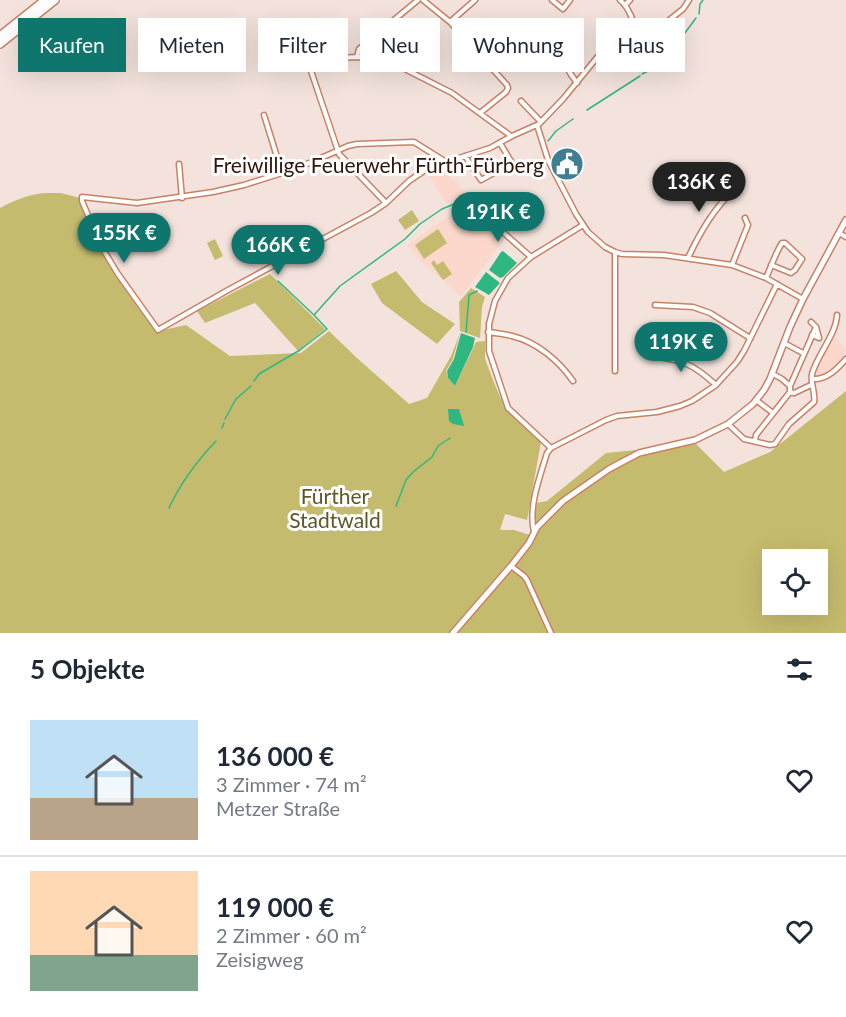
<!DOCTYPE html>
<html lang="de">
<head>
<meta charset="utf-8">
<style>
	:root { --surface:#fff; --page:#f2f2f3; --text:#1f2937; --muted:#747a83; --line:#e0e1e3; --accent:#0f766e }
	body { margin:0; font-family:Lato,sans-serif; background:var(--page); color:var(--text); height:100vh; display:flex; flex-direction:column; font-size:22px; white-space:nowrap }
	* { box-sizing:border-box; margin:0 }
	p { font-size:20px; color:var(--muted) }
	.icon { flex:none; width:33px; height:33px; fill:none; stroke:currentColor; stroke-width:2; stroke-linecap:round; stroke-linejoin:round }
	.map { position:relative; height:633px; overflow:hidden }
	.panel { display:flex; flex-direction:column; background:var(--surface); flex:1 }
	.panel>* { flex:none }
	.top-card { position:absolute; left:18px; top:18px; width:810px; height:54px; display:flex; gap:12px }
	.buttons { position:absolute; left:762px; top:549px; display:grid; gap:12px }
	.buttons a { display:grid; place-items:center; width:66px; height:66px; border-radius:0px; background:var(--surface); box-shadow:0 6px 24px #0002; font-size:30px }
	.price { position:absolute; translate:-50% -51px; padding:0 14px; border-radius:21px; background:var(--accent); color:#fff; font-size:20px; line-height:39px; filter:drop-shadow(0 2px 3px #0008) }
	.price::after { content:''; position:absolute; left:50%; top:36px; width:18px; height:14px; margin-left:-9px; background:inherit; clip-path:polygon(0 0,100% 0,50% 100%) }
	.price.current { background:#222; color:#fff }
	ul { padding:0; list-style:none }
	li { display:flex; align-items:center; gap:18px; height:150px; padding:0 30px }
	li+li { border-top:2px solid var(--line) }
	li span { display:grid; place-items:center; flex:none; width:168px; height:120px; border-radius:0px; color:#555 }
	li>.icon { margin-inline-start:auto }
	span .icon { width:72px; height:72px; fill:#fffc; stroke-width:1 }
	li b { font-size:26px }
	h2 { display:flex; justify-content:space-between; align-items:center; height:72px; padding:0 30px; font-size:26px }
	.tag { padding:0 21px; border-radius:0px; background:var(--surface); box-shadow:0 6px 24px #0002; font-size:21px; line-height:54px }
	.tag.current { background:var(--accent); color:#fff }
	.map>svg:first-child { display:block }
</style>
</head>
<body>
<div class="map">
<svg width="846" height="633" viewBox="0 0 846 633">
	<rect width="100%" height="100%" fill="#f4e3dd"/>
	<path fill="#fbd8cb" d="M442,166L451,180L455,179L464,193L446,204L428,174L437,171V168Z
		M455,212L467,213L478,223H486L504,239L461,297L423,263L407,245Z
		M831,337L836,338L845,349L844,360L822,378H816L813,375Z"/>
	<path fill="#c5bb6e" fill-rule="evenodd" d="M46,193H61L80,198C96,236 112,275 139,308C146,316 155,323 163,330L186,325L230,356L301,353L329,331L358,359L409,404L427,398L451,356L460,333L453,359L446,371L448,378L455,386L476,342L485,341V359L497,390L506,409L541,442L527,520L505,514L500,530H514L530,535L537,503L547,501L606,453L696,444L724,472L770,452L846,391V633H0V208C15,200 29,194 46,193ZM772,560H818V604H772Z
		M412,210L419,221L405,230L398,220Z
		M438,229L447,243L424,259L415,245Z
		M215,239L223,256L215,260L207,243Z
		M434,260L437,265L443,261L452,274L443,280L431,263Z
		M396,271L422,302L455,324L437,344L382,303L371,284Z
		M270,274L325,329L298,351L255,303L205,323L197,311Z
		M471,288L485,297L482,307L480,338L460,331L459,302Z"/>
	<path fill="#2fb782" d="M503,251L517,263L503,277L500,278L489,270L501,252Z
		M486,272L500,283L489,295L475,287Z
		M461,333L475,338L473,347L455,386L448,378L447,371L454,359Z
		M448,409H459L464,426L453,424L449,421Z"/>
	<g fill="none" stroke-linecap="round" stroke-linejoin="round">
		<path stroke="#2fb782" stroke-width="1.5" d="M699,14L700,4L703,0
			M642,74L662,64L696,18
			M587,110L640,76
			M548,141L556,131L573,119
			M278,281L314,315
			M466,332L469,295L477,291
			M254,381L259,374L300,350L327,329L314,315L340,286L405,239L420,224L442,209L466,199
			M225,419L236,399L251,386
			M222,428L224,423
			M396,506L406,480L413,472L432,457L438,446L450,438
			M169,508C181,482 197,461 216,441"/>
		<defs>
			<path id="street" d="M423,0L450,22L507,85L508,88L506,92L480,113
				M552,0L563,9L570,0
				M620,0C630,9 633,20 636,33
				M625,5L630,0
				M450,22L475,0
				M552,27L550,34L570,73L577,83
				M472,46L511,22
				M357,57L359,49L418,0
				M308,62L339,154L386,203
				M300,63L337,58L357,57L387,60L452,93L511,136
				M521,101L541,122
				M264,115L282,173
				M537,125L548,160L576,214L588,232L605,247L615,252L622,254L664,255L732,265L766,278L803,299
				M465,156L481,180L512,163L500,143
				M446,162L414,142L357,144L348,146L312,162L282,173L244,185L213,192L137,203L82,197V201L101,246L118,274L158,330L228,290L371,213L386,203L409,181L428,168L490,148L512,136L539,124L563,99L604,49L621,38L663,25L683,9L689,0
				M179,164L182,198
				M478,213L488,219L531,257
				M839,233L846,237
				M688,258C701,230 714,209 736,187
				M732,265L748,225L745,218
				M766,278C771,267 775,254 782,243H785L802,259L795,270L791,273L771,265
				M655,305L693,307L710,313L750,338
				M488,332C496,333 504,334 512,336C537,342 559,361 573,381
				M812,335L819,338L816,327
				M784,343L803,353
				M648,356C681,359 692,363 716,385
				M615,371V252
				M773,374L782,379L790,386
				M812,379C827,380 837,369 846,359
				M790,392L794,393L811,385
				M756,400L773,413
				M728,424L744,439L770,445L775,444L789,424L814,402C816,393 810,384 812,374C817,355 836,335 837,315
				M755,441L756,435L790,392V386L816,327L811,322
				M551,448L606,420L617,416L657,412L680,406L692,401L716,385L737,362L744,351L777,284
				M551,448L508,408L489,351V324L495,301L508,278L531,257L583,225
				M534,532C528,506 540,477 547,453L551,448
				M511,566L524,576L527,580L551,633"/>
			<path id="secondary" d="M453,633L511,566L529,543L537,527L563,501L609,469L639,453L695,440L728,424L753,404L764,390L770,379L790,327L803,299L846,220"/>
			<path id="highway" d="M0,36L45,0
				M0,44L55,0"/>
		</defs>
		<use href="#street" stroke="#c98165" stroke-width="7"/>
		<use href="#secondary" stroke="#c98165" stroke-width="8"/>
		<use href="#highway" stroke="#c98165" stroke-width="10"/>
		<use href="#street" stroke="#fff" stroke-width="4"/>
		<use href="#secondary" stroke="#fff" stroke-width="5"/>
		<use href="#highway" stroke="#fff" stroke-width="7"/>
	</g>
	<defs>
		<symbol id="civic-disc" viewBox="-11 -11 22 22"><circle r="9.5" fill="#3f7e93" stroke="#fff"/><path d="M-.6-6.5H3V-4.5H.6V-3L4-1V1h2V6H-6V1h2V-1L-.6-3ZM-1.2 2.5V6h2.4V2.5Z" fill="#fff"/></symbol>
	</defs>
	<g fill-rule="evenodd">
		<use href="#civic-disc" x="548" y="145" width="38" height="38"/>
	</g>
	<g text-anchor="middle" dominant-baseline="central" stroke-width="6" stroke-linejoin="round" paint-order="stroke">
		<g font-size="21" fill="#31150a" stroke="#fff" text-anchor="end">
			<text x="544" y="164">Freiwillige Feuerwehr Fürth-Fürberg</text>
		</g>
		<g font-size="21" fill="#5e5828" stroke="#fff">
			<text x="335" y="495">Fürther<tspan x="335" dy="24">Stadtwald</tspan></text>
		</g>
	</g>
</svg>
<div class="buttons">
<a><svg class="icon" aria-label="locate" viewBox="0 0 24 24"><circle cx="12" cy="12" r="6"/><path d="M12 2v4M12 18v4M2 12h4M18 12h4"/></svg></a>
</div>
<b class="price current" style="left:699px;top:213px">136K €</b>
<b class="price" style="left:498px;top:243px">191K €</b>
<b class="price" style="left:124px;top:264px">155K €</b>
<b class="price" style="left:278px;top:276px">166K €</b>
<b class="price" style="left:681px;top:373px">119K €</b>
<div class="top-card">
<a class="tag current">Kaufen</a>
<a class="tag">Mieten</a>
<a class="tag">Filter</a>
<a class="tag">Neu</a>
<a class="tag">Wohnung</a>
<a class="tag">Haus</a>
</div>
</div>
<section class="panel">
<h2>5 Objekte<svg class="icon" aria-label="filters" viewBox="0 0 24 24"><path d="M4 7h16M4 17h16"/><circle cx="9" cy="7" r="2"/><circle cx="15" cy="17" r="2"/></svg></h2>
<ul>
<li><span style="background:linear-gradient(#bfe0f5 65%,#b9a48a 0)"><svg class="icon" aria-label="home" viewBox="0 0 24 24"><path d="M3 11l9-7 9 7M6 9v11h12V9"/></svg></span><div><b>136 000 €</b><p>3 Zimmer · 74 m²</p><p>Metzer Straße</p></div><svg class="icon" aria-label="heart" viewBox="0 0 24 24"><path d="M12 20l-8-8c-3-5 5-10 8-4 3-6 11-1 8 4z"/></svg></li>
<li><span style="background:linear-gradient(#ffd9b3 70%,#7fa58c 0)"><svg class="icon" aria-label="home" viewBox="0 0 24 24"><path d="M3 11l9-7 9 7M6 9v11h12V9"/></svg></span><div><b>119 000 €</b><p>2 Zimmer · 60 m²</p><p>Zeisigweg</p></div><svg class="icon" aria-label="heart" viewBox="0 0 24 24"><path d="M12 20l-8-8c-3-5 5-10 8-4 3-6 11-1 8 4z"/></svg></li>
</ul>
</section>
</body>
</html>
